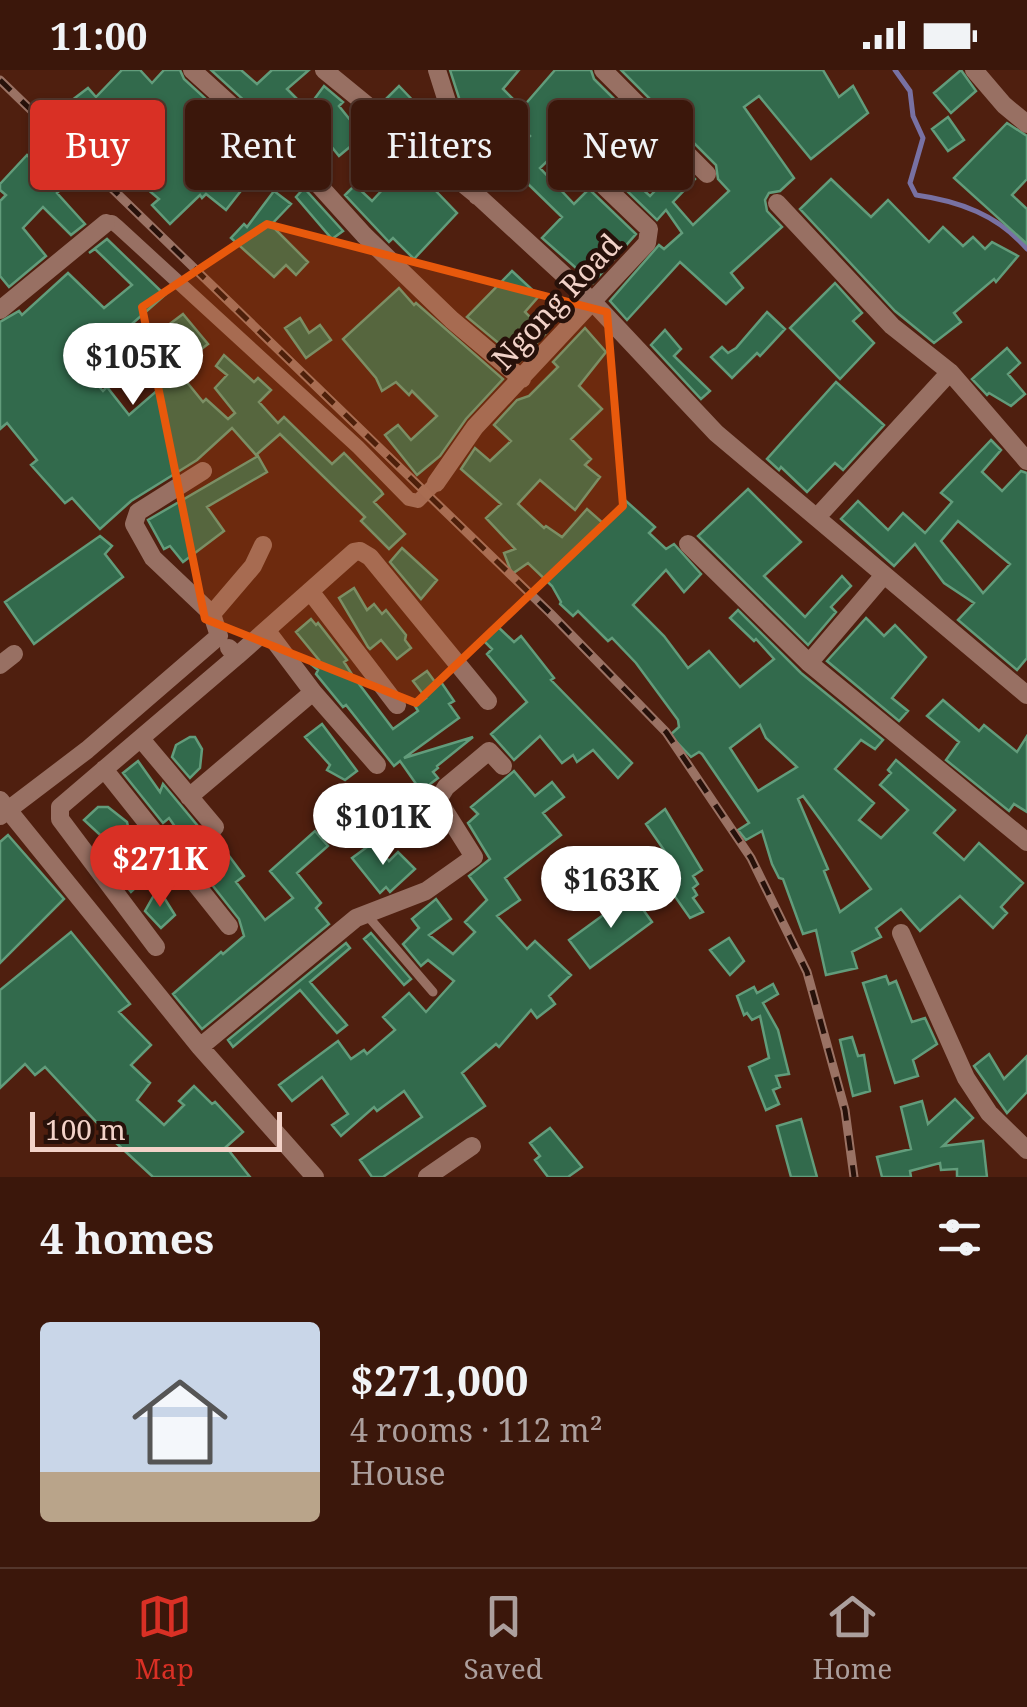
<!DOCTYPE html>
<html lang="en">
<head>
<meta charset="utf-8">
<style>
	:root { --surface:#3b170b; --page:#462419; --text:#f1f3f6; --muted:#ac9f9d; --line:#54362c; --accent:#d93025 }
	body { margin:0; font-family:"Noto Serif",serif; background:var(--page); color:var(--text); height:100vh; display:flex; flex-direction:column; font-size:38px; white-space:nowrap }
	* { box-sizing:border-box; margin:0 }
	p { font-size:32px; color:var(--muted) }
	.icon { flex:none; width:55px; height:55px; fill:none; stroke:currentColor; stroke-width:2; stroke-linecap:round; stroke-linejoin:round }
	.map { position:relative; height:1107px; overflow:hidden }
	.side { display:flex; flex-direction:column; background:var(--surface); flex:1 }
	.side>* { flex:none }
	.guide { position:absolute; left:30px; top:30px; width:968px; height:90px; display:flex; gap:20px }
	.scale { position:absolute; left:30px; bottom:25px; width:252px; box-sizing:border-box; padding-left:10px; border:5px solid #f2d2c8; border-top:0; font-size:28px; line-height:35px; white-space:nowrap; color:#f2d2c8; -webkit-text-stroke:8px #27110a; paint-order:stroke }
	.price { position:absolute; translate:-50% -85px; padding:0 22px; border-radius:35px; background:#fff; color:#222; font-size:32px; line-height:65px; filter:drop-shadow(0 2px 5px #0008) }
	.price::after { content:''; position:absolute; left:50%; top:60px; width:30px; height:22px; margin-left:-15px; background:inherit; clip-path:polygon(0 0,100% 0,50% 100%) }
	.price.current { background:var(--accent); color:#fff }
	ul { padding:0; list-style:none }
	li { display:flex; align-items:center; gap:30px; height:250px; padding:0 40px }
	li span { display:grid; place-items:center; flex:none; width:280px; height:200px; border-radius:10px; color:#555 }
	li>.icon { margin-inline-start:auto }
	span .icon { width:120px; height:120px; fill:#fffc; stroke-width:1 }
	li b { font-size:42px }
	h2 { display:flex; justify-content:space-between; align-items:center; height:120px; padding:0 40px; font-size:42px }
	.chip { padding:0 35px; border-radius:10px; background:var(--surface); box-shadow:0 2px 8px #0004,0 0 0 2px var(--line); font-size:35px; line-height:90px }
	.chip.current { background:var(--accent); color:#fff }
	.status { display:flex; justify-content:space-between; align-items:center; height:70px; padding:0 50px; background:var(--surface); direction:ltr }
	.status svg { height:28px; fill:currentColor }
	.dock { display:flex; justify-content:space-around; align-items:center; height:140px; border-top:2px solid var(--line); background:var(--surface); font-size:28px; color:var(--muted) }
	.dock a { display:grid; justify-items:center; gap:5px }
	.dock .current { color:var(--accent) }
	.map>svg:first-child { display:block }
</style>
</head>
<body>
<div class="status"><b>11:00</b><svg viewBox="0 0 49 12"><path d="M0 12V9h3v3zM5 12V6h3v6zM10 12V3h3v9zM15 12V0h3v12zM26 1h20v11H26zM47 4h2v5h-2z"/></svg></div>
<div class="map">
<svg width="1027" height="1107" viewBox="0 0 1027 1107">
	<rect width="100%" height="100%" fill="#4f1f0f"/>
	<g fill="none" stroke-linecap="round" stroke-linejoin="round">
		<path stroke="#7871a3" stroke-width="5" d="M895,0L910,21L913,46L923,68L910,113L916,125C959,131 998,145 1027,179"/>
	</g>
	<path fill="#326a4c" stroke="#629c7b" stroke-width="2.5" fill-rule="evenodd" d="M122,0H140L152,13L164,0H180L184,9L268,86L226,140L206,124L202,128L200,125L170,154L152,135L159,129L94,74L107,60L88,40L74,51L63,37L88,18L96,27Z
		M211,0H241L257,14L272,0H309L287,19L307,39L324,16L343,32L339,36L363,66L339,86L318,60L302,47L285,68Z
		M450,0H519L503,19L522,38L555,0H591L594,9L695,109L673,132L693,155L729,121L718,109L716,95L621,0H823L839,27L853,16L868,43L811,89L759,26L744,37L794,108L780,121L769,123L765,130L767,141L782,157L731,203L743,218L726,234L680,192L627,250L610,231L659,175L664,179L682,163L666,140L657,150L588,83L568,71L540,98L574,134L589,119L636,164L593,213L542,168L562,147L524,110L512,120L497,98L530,66L513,49L481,75L468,56ZM649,86L670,105L650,126L629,107Z
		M961,0L976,21L951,43L934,23Z
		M399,16L443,62L446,69L438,77L383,32Z
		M948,47L964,70L948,81L932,59Z
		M1007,53L1027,66V109L1012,125L1027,139V174L954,108Z
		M27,85L61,119L57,123L85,154L71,165L43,137L23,158L46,186L9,217L0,206V131L6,125L0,120V114Z
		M408,92L457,143L414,189L393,168L389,172L345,125L355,115L372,131Z
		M831,109L871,147L888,130L929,172L943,157L963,176L973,167L985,179L992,172L1018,186L996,212L994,209L954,243L961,252L934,273L895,241L800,139Z
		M304,118L343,161L332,169L296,127Z
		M274,121L291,134L271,155L308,192L296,205L286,195L274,207L231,168L244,154L247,157Z
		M107,169L165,225L117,267L107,258L75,291L103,321L107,317L129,345L167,312L142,289L150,280L186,311L203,332L206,329L228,349L235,343L215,318L227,305L216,296L224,285L254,312L258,308L271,320L259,332L278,353L284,347L332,394L344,383L381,421L383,424L374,432L405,464L389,479L361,451L365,447L280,364L256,385L232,358L197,390L131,431L100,459L72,428L65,433L31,395L37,390L7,353L0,359V252L19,241L22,245L68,203L104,238L132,215L95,179L89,183Z
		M512,201L539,226L525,242L546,263L520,291L467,247Z
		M835,213L862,243L853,251L874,273L840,309L790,258Z
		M399,218L414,235L416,233L503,309L466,349L440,386L417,405L385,365L398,355L411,370L437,346L412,321L409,325L396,312L382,321L376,308L343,269Z
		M767,242L785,259L760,286L757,283L732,308L711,287L722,277L728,283L736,278Z
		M183,244L208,274L191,287L167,256Z
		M300,248L309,263L320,255L331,270L306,288L285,258Z
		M585,258L606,282L579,316L602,339L571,369L591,389L585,395L600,407L575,440L540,410L518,434L544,458L546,456L562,467L587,439L605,455L626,431L655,457L649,463L666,479L674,474L701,504L684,522L666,500L633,535L664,566L688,598L709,581L740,617L774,589L756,569L754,571L730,548L738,540L801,603L883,670L875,679L861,670L835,699L874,733L859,750L881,768L908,740L880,715L891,703L888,700L896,690L955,740L934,763L964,790L979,773L1023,813L1001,837L1007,843L993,858L960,826L920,861L901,839L876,858L881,867L852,882L857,898L826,905L816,860L803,864L783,809L779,808L772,794L762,761L746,770L738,760L749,753L702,684L699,682L691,687L670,665L679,657L678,650L636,593L612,568L608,571L578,541L573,546L560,534L561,532L552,516L528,493L512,504L504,483L515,479L486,448L501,434L461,399L475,378L490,391L511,371L494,355L517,330L529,326L558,297L553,292ZM760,655L766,668L797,697L758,721L730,678ZM803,726L871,819L840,842L824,801L828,799L798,729Z
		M665,260L681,279L674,286L710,321L701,329L651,275Z
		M1007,278L1020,293L1008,304L1025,324L1011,336L989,323L987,325L972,309Z
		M836,312L884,355L843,400L835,393L807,422L781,397L779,400L767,389Z
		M991,370L1001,380L982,402L1002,421L1021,401L1027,403V588L1017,600L958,550L974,533L944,513L915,474L894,496L841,449L858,431L888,460L903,443L925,463L952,432L941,423ZM958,451L1010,494L983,523L941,471Z
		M258,386L267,402L207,437L224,461L183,492L170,476L164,479L148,450Z
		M748,419L801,472L764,506L805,547L842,506L851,516L831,537L836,542L808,575L698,466Z
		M100,466L112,476L105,484L123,507L34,574L5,532Z
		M402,478L437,510L421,529L390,492Z
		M354,518L367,540L374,534L382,544L386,540L406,565L405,570L411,578L397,589L381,570L370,579L368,577L339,528Z
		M866,548L884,566L895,555L926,587L892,628L908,641L899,651L827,591Z
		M311,549L316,555L318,553L347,590L344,592L353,606L393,659L418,641L415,636L426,628L413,611L427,601L435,612L439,609L454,631L449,634L459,648L404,688L473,667L437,696L438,698L433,702L438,708L421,721L400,691L394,696L346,635L343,637L316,604L318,600L312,595L319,590L296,562Z
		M496,555L514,572L521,566L554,608L551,610L632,693L618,708L593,680L577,692L573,685L562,693L540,666L514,690L491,664L527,632L487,584L492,579L482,569Z
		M943,630L979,661L984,655L1017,682L1027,666V742L1014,734L1009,741L946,690L959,672L927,646Z
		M322,654L357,701L345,710L327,700L330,695L305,667Z
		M190,667H195L202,679L200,698L190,708L172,687L176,675Z
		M138,691L160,722L163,714L197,755L183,768L169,748L163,753L123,703Z
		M514,701L535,726L552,712L564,727L543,743L561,765L505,808L520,830L497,846L527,879L535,871L571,905L549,926L555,934L537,948L531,940L499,977L496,974L462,1003L485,1036L383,1107H372L360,1090L422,1047L404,1021L377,1041L374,1037L341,1066L332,1055L348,1044L322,1007L292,1031L279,1015L338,971L351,989L364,980L367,984L395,960L383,947L409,923L426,942L454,911L428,890L421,896L403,874L419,858L412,849L436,829L451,849L429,865L453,884L475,862L465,852L487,830L469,806L490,789L468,753L478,744L471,737Z
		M98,737H108L127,752L130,765L123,772L149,805L131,822L101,783L110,774L84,750Z
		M665,739L702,800L693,806L698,814L693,818L697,825L693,828L703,842L690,848L667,815L661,818L656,810L623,829L612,808L664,780L646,754Z
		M315,761L328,776L297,803L321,833L316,838L329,854L202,959L173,924L221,882L223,884L244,866L239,849L209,811L214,807L199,787L218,771L244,806L236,812L265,850L293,828L270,801Z
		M8,765L64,829L0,893V772Z
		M374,772L389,791L398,782L415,799L390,822L386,817L380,823L352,788Z
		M158,818L175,845L161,858L145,841Z
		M632,824L652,852L590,898L569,870Z
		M71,862L130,934L119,942L151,975L131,995L150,1013L137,1030L164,1055L184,1035L179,1031L194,1016L212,1034L215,1032L243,1062L226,1077L250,1107H153L114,1071L45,997L35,1005L25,994L0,1018V920Z
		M371,863L411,909L404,915L364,869Z
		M729,868L744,891L730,905L710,880Z
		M346,873L350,878L310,912L347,955L337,963L300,920L233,977L228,970Z
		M886,906L889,914L896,911L912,952L925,948L937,974L913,990L918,1006L895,1013L863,913Z
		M773,914L778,924L763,933L778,960L789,1004L776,1006L780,1017L773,1020L779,1034L766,1040L749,997L769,988L760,946L752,950L747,943L744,945L737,926L754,917L757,923Z
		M852,967L858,986L864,985L870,1021L853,1026L840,970Z
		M989,984L1004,1009L1027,986V1022L1007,1043L974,996Z
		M955,1029L973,1048L943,1076L983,1071L987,1107H957V1099L941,1100L940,1093L910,1101L911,1107H882L877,1087L911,1079L901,1037L922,1031L928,1054Z
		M801,1049L817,1107H791L777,1056Z
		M550,1058L582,1097L568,1107H548L535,1090L540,1086L530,1073Z"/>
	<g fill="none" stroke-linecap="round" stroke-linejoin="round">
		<path stroke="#987063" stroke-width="9" d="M366,844L433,922"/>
		<path stroke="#987063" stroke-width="14" d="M106,153L112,152L118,157L358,377L409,429L418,431L436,413"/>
		<path stroke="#987063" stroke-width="18" d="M192,0L317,113L364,165L452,250L522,309
			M324,0L478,126L591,230L716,363L1027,625
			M437,0L477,126
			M603,0L707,104
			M974,0L1004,35L1027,54
			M777,133L892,256L950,302L1027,391
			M0,240L106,153
			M436,413L475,357L647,173L649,159L579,92
			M818,446L950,302
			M688,474L809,593L1027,772
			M310,521L397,635
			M212,544L253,496L263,475
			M267,561L313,622L377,695
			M229,578L237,586L354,482L360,481L370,487L488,631
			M809,593L884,505
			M0,595L14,584
			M141,669L215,757L177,789
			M104,699L229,856
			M189,727L313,622
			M0,730L200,977L315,1107
			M0,746L87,680L219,566L212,544L153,488L134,454L138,442L203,401
			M901,863L966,1008L989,1043L1027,1080
			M156,877L60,749V737L237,586
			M200,977L356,848L426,821L474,787L438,730L446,717L489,681L503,696
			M427,1107L472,1076"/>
		<defs>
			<path id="rail" d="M0,10L550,543L666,662L751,788L807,902L845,1040L854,1107"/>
		</defs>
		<use href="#rail" stroke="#9a7264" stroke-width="9"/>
		<use href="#rail" stroke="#27110a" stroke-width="5" stroke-dasharray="15" stroke-linecap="butt"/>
	</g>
	<path fill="#e8590c" fill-opacity="0.2" stroke="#e8590c" stroke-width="8" stroke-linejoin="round" d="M267,154L607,242L623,436L416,633L205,549L142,237Z"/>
	<g text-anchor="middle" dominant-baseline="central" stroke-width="9" stroke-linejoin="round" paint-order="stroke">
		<g font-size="30" fill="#f2d2c8" stroke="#27110a">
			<text transform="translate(556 231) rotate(-47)">Ngong Road</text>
		</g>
	</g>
</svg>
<div class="scale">100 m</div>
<b class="price" style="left:133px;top:338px">$105K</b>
<b class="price" style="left:383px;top:798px">$101K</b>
<b class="price current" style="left:160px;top:840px">$271K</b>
<b class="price" style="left:611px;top:861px">$163K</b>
<div class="guide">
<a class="chip current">Buy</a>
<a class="chip">Rent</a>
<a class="chip">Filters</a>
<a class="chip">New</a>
</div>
</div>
<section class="side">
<h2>4 homes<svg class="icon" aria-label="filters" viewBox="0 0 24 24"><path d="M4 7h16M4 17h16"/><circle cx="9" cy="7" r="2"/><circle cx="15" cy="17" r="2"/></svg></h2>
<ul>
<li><span style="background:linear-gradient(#c9d6e8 75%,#b9a48a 0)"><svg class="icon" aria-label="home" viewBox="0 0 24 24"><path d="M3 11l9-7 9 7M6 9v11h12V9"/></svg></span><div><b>$271,000</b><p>4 rooms · 112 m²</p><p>House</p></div></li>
</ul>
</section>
<nav class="dock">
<a class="current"><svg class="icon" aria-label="map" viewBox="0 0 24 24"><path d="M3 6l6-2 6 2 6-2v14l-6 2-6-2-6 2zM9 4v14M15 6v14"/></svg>Map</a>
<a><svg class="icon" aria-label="saved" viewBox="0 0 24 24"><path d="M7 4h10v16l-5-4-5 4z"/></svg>Saved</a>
<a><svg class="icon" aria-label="home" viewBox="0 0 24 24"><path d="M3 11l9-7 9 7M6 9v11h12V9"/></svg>Home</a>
</nav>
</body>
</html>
